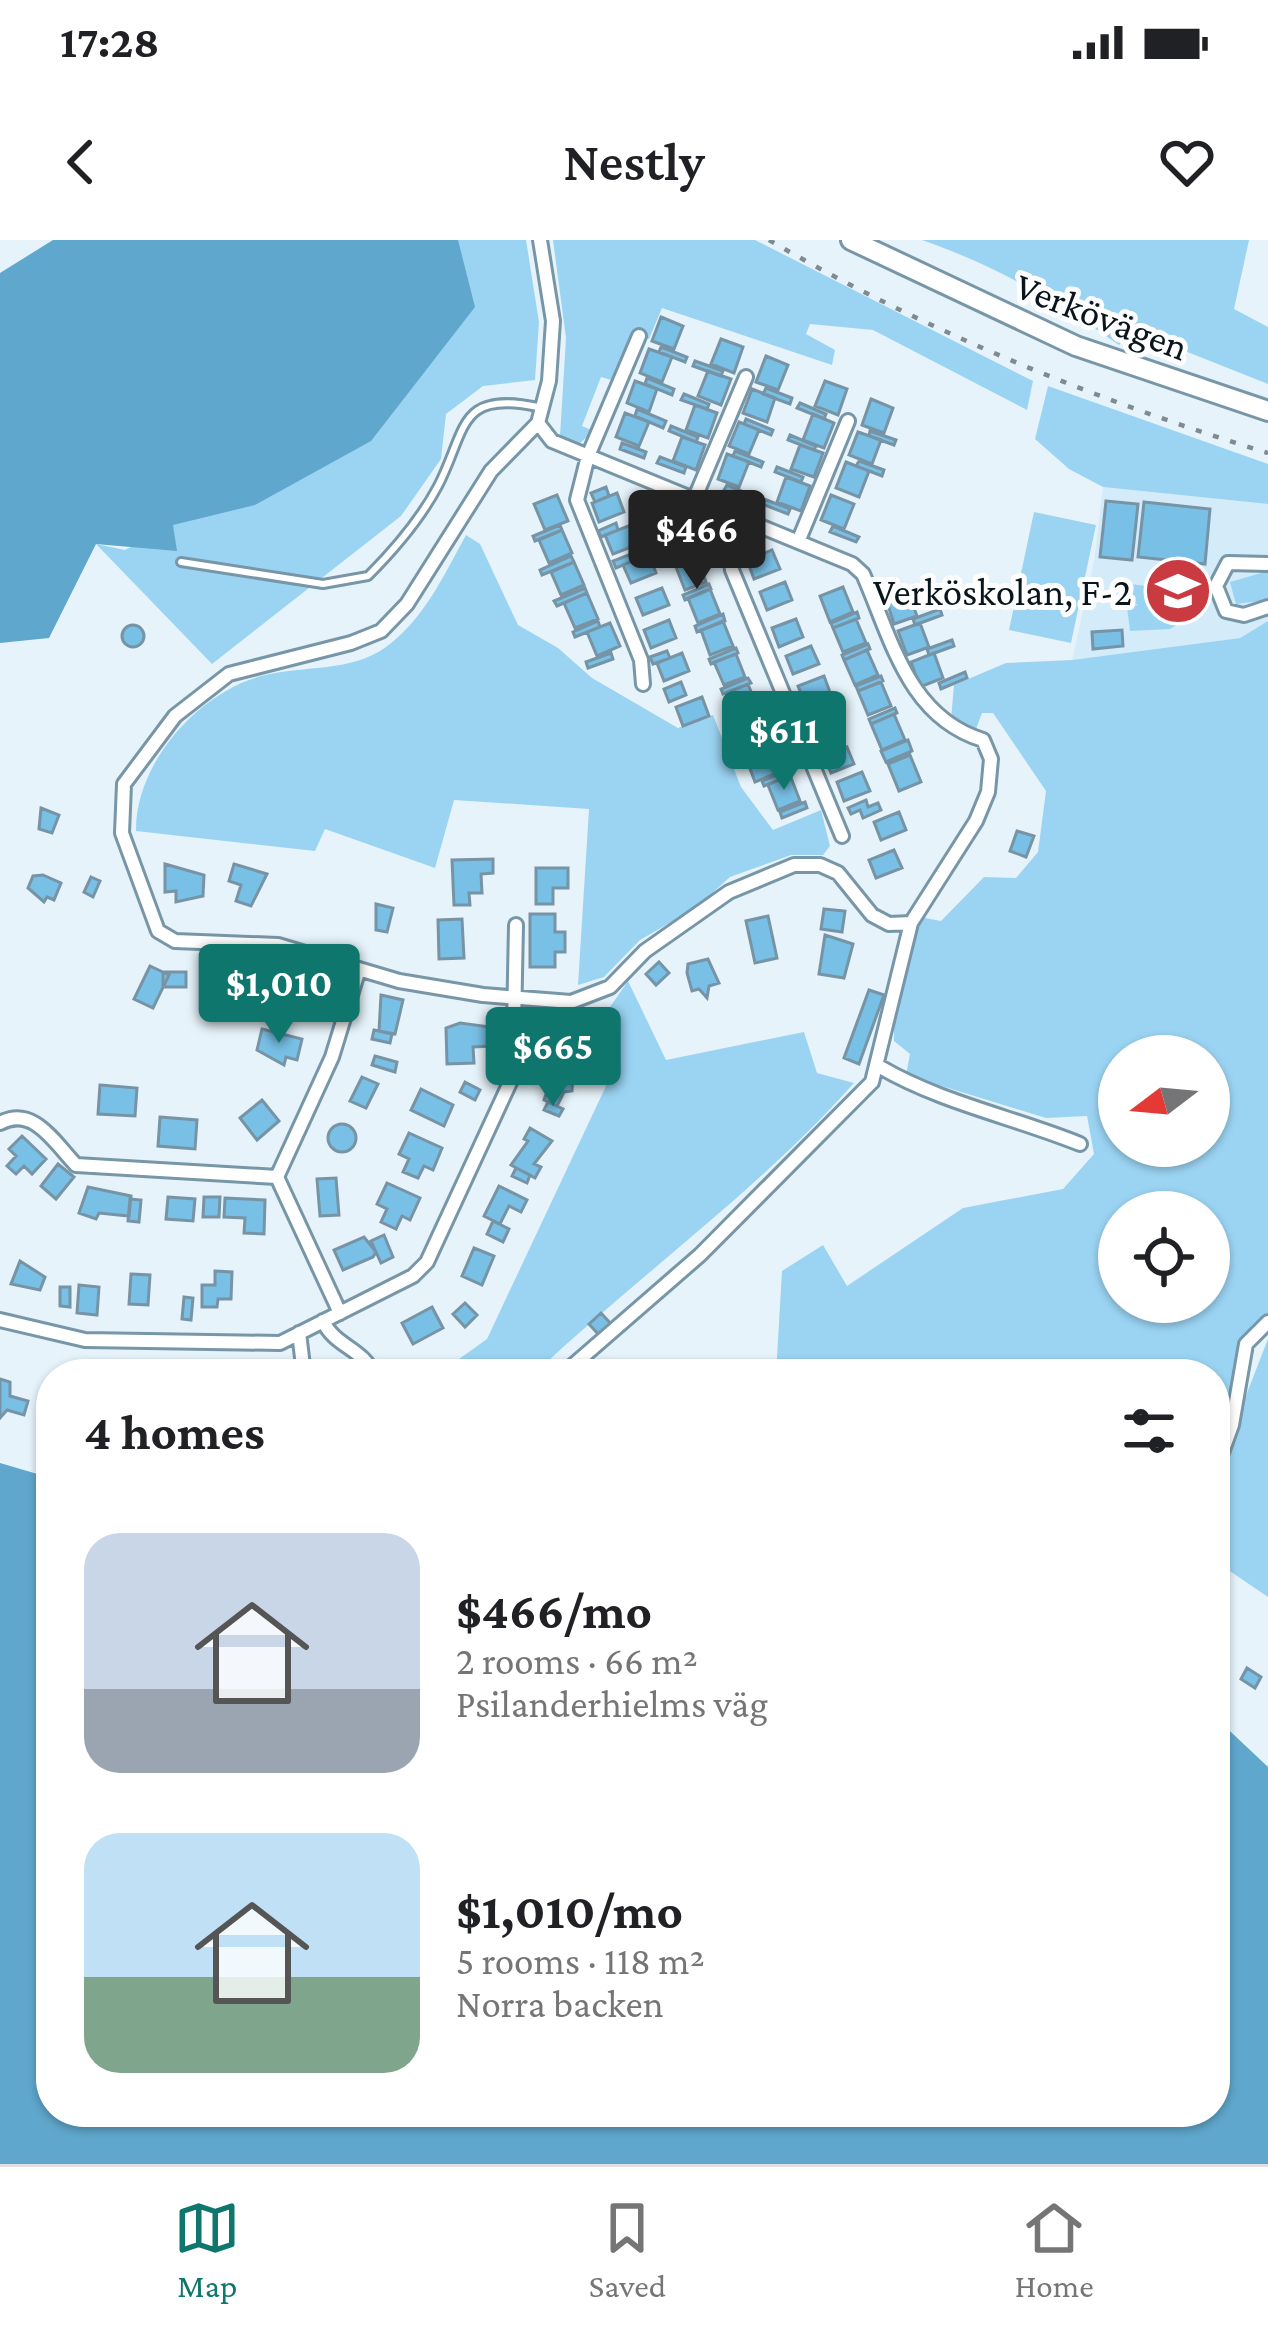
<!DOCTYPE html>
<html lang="en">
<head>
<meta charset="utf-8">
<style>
	:root { --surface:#fff; --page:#f2f2f2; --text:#202124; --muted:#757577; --line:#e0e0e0; --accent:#0f766e }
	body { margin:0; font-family:"Crimson Pro",serif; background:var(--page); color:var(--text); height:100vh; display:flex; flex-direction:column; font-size:45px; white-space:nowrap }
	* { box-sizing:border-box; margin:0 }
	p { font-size:39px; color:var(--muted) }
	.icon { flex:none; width:66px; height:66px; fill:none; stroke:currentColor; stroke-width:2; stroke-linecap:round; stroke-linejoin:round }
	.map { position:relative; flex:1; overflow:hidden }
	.panel { position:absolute; left:36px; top:1119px; width:1194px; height:768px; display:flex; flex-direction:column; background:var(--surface); border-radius:48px; box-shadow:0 3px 9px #0004 }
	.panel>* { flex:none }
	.needle { width:78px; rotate:254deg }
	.controls { position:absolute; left:1098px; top:795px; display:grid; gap:24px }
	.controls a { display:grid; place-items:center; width:132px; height:132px; border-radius:50%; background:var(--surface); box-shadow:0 3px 9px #0004; font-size:60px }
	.price { position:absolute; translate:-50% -102px; padding:0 27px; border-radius:12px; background:var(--accent); color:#fff; font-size:39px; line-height:78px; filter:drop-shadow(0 3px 6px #0008) }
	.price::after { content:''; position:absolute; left:50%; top:72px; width:36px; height:27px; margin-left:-18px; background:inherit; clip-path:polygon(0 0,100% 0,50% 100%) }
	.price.selected { background:#222; color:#fff }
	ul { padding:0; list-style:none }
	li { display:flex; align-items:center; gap:36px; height:300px; padding:0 48px }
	li span { display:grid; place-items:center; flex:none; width:336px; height:240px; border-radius:36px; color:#555 }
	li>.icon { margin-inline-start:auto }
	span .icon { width:144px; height:144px; fill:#fffc; stroke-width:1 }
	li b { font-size:51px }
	h2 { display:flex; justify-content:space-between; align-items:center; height:144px; padding:0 48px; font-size:51px }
	.status { display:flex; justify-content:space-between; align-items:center; height:84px; padding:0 60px; background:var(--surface); direction:ltr }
	.status svg { height:33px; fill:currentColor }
	header { display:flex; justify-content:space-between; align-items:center; height:156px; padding:0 48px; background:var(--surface); font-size:54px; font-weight:600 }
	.dock { display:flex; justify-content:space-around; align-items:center; height:168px; border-top:3px solid var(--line); background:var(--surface); font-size:33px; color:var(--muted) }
	.dock a { display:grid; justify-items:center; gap:6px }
	.dock .selected { color:var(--accent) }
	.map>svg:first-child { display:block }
</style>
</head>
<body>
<div class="status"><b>17:28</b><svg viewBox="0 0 49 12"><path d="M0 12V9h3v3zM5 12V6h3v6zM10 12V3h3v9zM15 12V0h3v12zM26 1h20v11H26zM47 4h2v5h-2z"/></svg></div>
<header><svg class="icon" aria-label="back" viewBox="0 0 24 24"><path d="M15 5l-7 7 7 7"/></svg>Nestly<svg class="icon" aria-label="heart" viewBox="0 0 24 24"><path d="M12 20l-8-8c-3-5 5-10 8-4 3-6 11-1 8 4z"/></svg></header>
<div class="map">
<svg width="1268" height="1924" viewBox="0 0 1268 1924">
	<rect width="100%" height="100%" fill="#e6f3fa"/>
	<path fill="#d4ebf9" d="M1103,247L1268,264V381L1240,398L1072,420L1094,321Z"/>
	<path fill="#9bd4f3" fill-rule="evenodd" d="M400,0H526L539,82L535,140L483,146L446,174L441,219L401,276L212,424L96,304L125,310L173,285Z
		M553,0H755L1033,141L1027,170L873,90L810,84L806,94L835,110L832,125L662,68L649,99L631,93L611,140L601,137L582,186L594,191L580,203L560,196L566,98Z
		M922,0H1249L1234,69L1268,87V144L1132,90L1119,105C1057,61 994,25 922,0Z
		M1048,146L1268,224V264L1103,247L1069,229L1035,199Z
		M1034,272L1096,285L1071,403L1009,390Z
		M466,295L480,304L518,385L558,408L592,438L678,488L713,475L741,547L773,590L821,570L830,606L823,615H791L730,637L697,667L640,700L604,737L578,745L589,569L454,560L435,628L325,589L315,611L136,591C135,525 196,454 261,436C302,425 350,433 386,407C425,378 444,335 466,295Z
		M1268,331V360L1236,364L1230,342Z
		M1130,344L1201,353L1200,371L1170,389L1130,391L1127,367L1138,365L1129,360Z
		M1268,381V1080L1246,1103L1215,1200V1134H776L782,1031L823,1005L847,1046L963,968L1063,949L1094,914L1087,876L1046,878L906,835L910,814L894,801V768L920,677L941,681L984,637L1016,638L1038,612L1046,551L993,473H982L976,489L951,480L954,445L1006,423L1072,420L1240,398ZM1119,816H1209V906H1119ZM1119,972H1209V1062H1119Z
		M628,741L666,820L804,792L817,833L854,843C758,951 639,1035 534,1134H438L487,1099L606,846L608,770Z
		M1268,1099V1357L1215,1321V1235Z"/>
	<path fill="#5fa7cc" d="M53,0H458L475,67L371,201L255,265L173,285L177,311L96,304L49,398L0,403V33Z
		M0,1223L51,1238V1872H1215V1477L1268,1527V1924H0Z"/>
	<path fill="#78c0e6" stroke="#7694a5" stroke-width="3" d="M661,77L683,86L674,109L652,101Z
		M721,99L743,107L734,133L711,124Z
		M661,107L687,117L685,122L659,112Z
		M649,109L672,117L662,142L640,133Z
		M766,116L788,125L778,150L756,142Z
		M695,121L723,131L721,136L693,126Z
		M708,131L731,139L721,165L698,156Z
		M647,138L674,149L672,155L645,144Z
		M635,141L657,149L649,172L627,163Z
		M825,141L847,149L838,175L815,166Z
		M766,148L792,158L790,164L763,154Z
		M752,149L775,158L767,182L743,173Z
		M684,154L709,164L707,169L681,160Z
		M871,159L893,168L884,193L862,185Z
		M800,163L826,174L824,179L797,168Z
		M695,165L717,173L708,198L686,190Z
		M637,169L666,181L663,188L635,176Z
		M625,173L649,182L639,206L616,197Z
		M813,174L834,183L824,208L803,200Z
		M746,179L773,190L771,195L744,184Z
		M739,182L759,190L749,214L729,206Z
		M671,186L698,197L696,202L669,191Z
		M870,191L896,200L894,205L869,196Z
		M858,192L881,200L872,224L849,215Z
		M790,195L816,206L814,210L788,200Z
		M682,197L705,205L696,230L673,221Z
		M622,203L646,212L644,218L620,209Z
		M800,205L823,213L814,237L791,229Z
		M735,211L763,222L761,227L733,216Z
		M727,214L749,222L739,247L718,239Z
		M660,217L686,227L684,233L657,223Z
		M859,221L884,230L882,236L856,226Z
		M846,222L869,231L859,257L836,248Z
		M777,227L803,237L801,242L775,232Z
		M786,237L810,246L801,271L777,262Z
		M727,245L756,257L754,263L724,250Z
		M606,247L609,256L595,262L591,253Z
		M617,253L624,272L599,282L592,263Z
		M557,255L568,281L545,290L534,264Z
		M831,255L854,264L844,289L821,280Z
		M764,259L790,269L788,274L762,264Z
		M1106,261L1138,264L1132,320L1100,317Z
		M1144,262L1210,269L1205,324L1138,317Z
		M616,283L618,290L601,297L598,291Z
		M684,284L695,310L673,319L662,294Z
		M560,285L562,290L535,301L533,296Z
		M631,285L639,304L613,314L605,295Z
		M833,286L859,297L856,302L830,292Z
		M562,290L572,313L549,323L539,300Z
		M761,305L764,313L750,319L746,311Z
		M772,310L780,329L754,339L747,320Z
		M697,312L699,317L676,327L674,321Z
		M634,313L637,319L616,328L613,321Z
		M649,314L656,333L631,343L623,325Z
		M571,316L574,322L542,335L540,330Z
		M697,318L706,342L685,350L676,327Z
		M574,322L584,345L561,355L551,332Z
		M785,342L792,360L767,370L760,352Z
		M709,344L711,349L685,360L683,355Z
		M843,347L853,372L830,382L820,356Z
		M585,348L587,353L557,366L554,361Z
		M662,348L669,365L643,375L636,358Z
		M710,349L720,374L698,383L688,358Z
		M908,351L917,376L894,384L886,359Z
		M587,353L598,379L575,388L564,363Z
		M940,369L942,375L915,385L913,379Z
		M857,372L859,378L833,388L831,383Z
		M723,374L725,381L697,392L695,386Z
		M796,379L803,397L779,407L772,388Z
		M856,379L866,403L843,412L833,388Z
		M669,380L676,398L651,408L644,390Z
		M598,381L600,387L575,397L573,392Z
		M723,381L733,406L710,415L701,390Z
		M610,383L620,406L597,416L587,392Z
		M920,383L929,407L907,415L898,391Z
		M122 396a11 11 0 1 1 22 0a11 11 0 1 1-22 0Z
		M1122,390L1123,406L1093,409L1092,392Z
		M952,400L954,406L929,415L927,409Z
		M868,404L870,409L844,420L842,415Z
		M811,406L819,424L793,434L786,416Z
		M736,408L738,413L711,424L709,419Z
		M867,410L878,435L855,445L844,420Z
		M667,411L670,418L653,424L650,417Z
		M611,413L613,419L588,428L586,422Z
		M682,413L689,431L664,441L657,423Z
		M934,413L943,438L920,447L911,422Z
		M736,414L745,437L724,445L714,422Z
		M965,432L967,438L941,449L939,443Z
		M824,436L831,455L806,465L798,446Z
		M881,436L883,441L858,451L856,446Z
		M748,438L751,443L723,454L721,449Z
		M681,442L686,455L669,462L664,449Z
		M881,442L891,466L868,475L858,451Z
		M748,444L757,467L734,476L726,453Z
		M702,457L709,476L683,486L676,467Z
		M762,467L764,472L739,482L737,477Z
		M895,468L897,473L871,484L869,479Z
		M894,474L905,500L882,510L871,484Z
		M835,475L841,492L818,501L811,484Z
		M753,477L763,501L742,510L732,486Z
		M776,499L778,504L750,516L748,510Z
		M908,500L912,511L886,522L881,511Z
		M847,507L854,524L831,533L824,516Z
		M767,509L777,533L755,542L746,518Z
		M910,515L921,542L899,551L888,524Z
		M789,530L791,535L764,546L762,541Z
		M862,532L870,551L844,561L837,542Z
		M790,535L800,561L778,570L768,545Z
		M866,560L868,567L878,563L881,570L863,578L860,570L851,574L848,568Z
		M805,562L807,568L782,578L780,572Z
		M41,568L59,575L52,593L39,589Z
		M899,572L906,590L881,600L874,582Z
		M1017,591L1034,596L1026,617L1010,611Z
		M894,610L902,628L876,638L869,620Z
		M493,619V633L481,634L482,653H469L470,665H454L452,620Z
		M165,624L204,635L203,656L176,662V651L165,652Z
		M234,624L267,634L251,666L236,661L241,645L229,641Z
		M536,628H568V648H553V664H536Z
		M43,635L61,643L54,660L47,657L44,662L28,648L33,636Z
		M91,637L100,641L93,657L84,652Z
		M376,664L393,668L387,692L376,690Z
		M824,669L845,671L842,692L821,689Z
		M530,674H555V692H565V712H555V727H530Z
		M768,676L777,718L755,723L746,681Z
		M462,679L464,718L439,719L438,680Z
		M825,695L853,704L844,738L819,734Z
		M708,719L719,743L709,746L707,758L699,749L692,751L687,733L688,724Z
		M659,722L669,733L656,745L646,734Z
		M150,726L169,735L153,768L134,759Z
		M249,728L250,746L215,748L214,730Z
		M163,732H186V747H163Z
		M277,734L308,740L305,762L273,756Z
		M869,750L884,755L859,824L844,818Z
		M381,755L403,760L395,794L379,791Z
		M548,780L586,782V788H577V797H564V814H549Z
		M460,783L490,787L491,806L473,807L474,823L447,824L446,788Z
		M262,789L302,799L297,820L286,817L284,825L257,810Z
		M374,790L392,794L390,803L372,799Z
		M375,816L397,822L395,832L372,825Z
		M548,818H564V827L547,826Z
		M543,835H573L572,851L564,852L557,866L544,860L549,846H543Z
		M362,837L378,844L366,868L350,861Z
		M465,842L480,850L475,860L460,852Z
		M100,845L137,848L135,876L98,874Z
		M421,849L453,865L444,886L411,870Z
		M262,860L279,881L257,900L240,878Z
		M548,862L563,869L559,876L544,870Z
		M160,877L197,880L195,909L158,906Z
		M328 898a14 14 0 1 1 28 0a14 14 0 1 1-28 0Z
		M530,888L552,901L534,924L541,927L535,938L511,925L528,901L524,899Z
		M409,893L442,908L433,930L424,926L418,938L403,932L409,919L399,914Z
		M22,896L46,919L32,934L24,926L16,934L7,926L16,916L9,909Z
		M58,924L74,937L56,959L41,946Z
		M516,928L530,935L527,943L512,936Z
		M336,938L339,975L320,976L317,939Z
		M387,943L420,958L410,980L402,976L396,989L381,982L387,969L377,964Z
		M499,946L527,960L521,972L509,966L500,984L484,976Z
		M88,947L131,956L129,976L99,973L96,979L79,973Z
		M168,957L195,959L193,981L166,979Z
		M204,957H220L219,977H203Z
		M225,958L265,960L264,994L244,993L245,978L224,977Z
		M130,959L141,960L139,982L128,981Z
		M493,981L509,989L503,1002L487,994Z
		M384,995L393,1017L381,1023L371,1001Z
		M364,997L376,1012L373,1017L343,1030L334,1010Z
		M474,1008L494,1016L482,1045L462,1036Z
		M20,1021L45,1037L40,1050L11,1044Z
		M215,1031L232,1032L231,1059H218L217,1067H202V1045H215Z
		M131,1034L150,1035L148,1065L129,1064Z
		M79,1045L99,1047L97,1075L77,1073Z
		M60,1047H70V1067L60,1066Z
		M184,1057L193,1058L191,1080L182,1079Z
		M465,1063L477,1075L465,1087L453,1074Z
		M432,1067L443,1088L413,1104L402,1083Z
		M601,1073L611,1084L599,1095L589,1084Z
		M0,1139L10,1142V1156L28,1161L24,1175L7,1170L0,1178Z
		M1247,1428L1261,1437L1255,1448L1241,1439Z"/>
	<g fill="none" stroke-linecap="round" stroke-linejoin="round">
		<defs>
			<path id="lane" d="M181,322L323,344L368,336C393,311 421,278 438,246C467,190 457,150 538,167"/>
			<path id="street" d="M540,0L553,81L549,141L538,183L491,231L407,364L381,391L351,403L229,434L175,476L124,544L122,593L158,691L175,701L278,705L399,741L483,755L571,762L610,747L645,711L729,652L794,625H820L838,633L872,675L889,684L911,683
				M639,96L588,216L577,260L641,420L643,444
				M538,183L552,201L852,324L863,334C892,400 908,477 983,500L991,519L988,552L976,581L911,683L872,842L700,1015L563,1134
				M694,260L746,137
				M740,279L730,312L732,330L842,596
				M798,302L848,181
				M1268,324L1228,323L1216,346L1226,371L1244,375L1268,367
				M880,827C942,863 1013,877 1080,904
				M0,883C33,865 54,902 76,925L277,937L332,817L359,729
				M277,937L340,1073
				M0,1080L85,1100L280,1103L413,1036L427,1022L513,836L516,685
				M323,1081C335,1107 363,1108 373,1134
				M299,1093L304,1134
				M1215,1232L1232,1185L1246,1104L1268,1082"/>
			<path id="secondary" d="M851,0L1076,106L1268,171"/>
		</defs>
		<use href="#lane" stroke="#7796a7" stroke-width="12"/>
		<use href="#street" stroke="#7796a7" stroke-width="18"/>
		<use href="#secondary" stroke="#7796a7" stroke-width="24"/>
		<use href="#lane" stroke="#fff" stroke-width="6"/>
		<use href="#street" stroke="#fff" stroke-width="12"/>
		<use href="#secondary" stroke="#fff" stroke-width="18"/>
		<path stroke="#7e8b91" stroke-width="4.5" stroke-dasharray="6 12" stroke-linecap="butt" d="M769,0C925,91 1095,160 1268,213"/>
	</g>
	<defs>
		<symbol id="school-disc" viewBox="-11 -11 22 22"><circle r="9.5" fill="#ca3a41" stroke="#fefefe"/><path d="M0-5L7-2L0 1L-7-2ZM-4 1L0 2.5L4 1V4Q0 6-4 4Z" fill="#fff"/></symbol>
	</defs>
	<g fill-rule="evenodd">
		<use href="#school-disc" x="1140" y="313" width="76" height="76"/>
	</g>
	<g text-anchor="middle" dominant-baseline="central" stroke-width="10" stroke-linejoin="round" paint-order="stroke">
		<g font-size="39" fill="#09151b" stroke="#fefefe">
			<text transform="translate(1102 76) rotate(21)">Verkövägen</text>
		</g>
		<g font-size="39" fill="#09151b" stroke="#fefefe" text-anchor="end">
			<text x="1132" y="351">Verköskolan, F-2</text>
		</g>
	</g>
</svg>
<div class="controls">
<a><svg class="needle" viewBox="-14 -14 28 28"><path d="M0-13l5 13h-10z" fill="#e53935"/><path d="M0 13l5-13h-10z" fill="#757577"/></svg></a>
<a><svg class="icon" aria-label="locate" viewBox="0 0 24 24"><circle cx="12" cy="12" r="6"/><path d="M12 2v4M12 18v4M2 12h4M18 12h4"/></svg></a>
</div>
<b class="price selected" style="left:697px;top:352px">$466</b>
<b class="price" style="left:784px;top:553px">$611</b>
<b class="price" style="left:279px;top:806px">$1,010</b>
<b class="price" style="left:553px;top:869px">$665</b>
<section class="panel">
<h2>4 homes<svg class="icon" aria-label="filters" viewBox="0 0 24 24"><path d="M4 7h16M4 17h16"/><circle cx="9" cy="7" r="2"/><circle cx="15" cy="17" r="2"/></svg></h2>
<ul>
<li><span style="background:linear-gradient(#c9d6e8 65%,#9aa5b1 0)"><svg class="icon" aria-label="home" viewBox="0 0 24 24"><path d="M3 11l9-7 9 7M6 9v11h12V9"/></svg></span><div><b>$466/mo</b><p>2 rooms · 66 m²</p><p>Psilanderhielms väg</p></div></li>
<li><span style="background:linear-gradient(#bfe0f5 60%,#7fa58c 0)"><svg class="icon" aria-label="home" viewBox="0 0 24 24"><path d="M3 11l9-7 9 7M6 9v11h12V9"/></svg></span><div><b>$1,010/mo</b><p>5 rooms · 118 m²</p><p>Norra backen</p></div></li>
</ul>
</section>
</div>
<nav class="dock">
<a class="selected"><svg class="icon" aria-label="map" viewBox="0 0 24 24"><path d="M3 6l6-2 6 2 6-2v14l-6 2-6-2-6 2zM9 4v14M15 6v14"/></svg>Map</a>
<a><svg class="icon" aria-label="saved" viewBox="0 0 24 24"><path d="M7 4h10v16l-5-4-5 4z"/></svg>Saved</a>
<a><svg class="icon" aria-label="home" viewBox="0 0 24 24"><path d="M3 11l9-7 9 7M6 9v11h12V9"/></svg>Home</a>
</nav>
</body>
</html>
